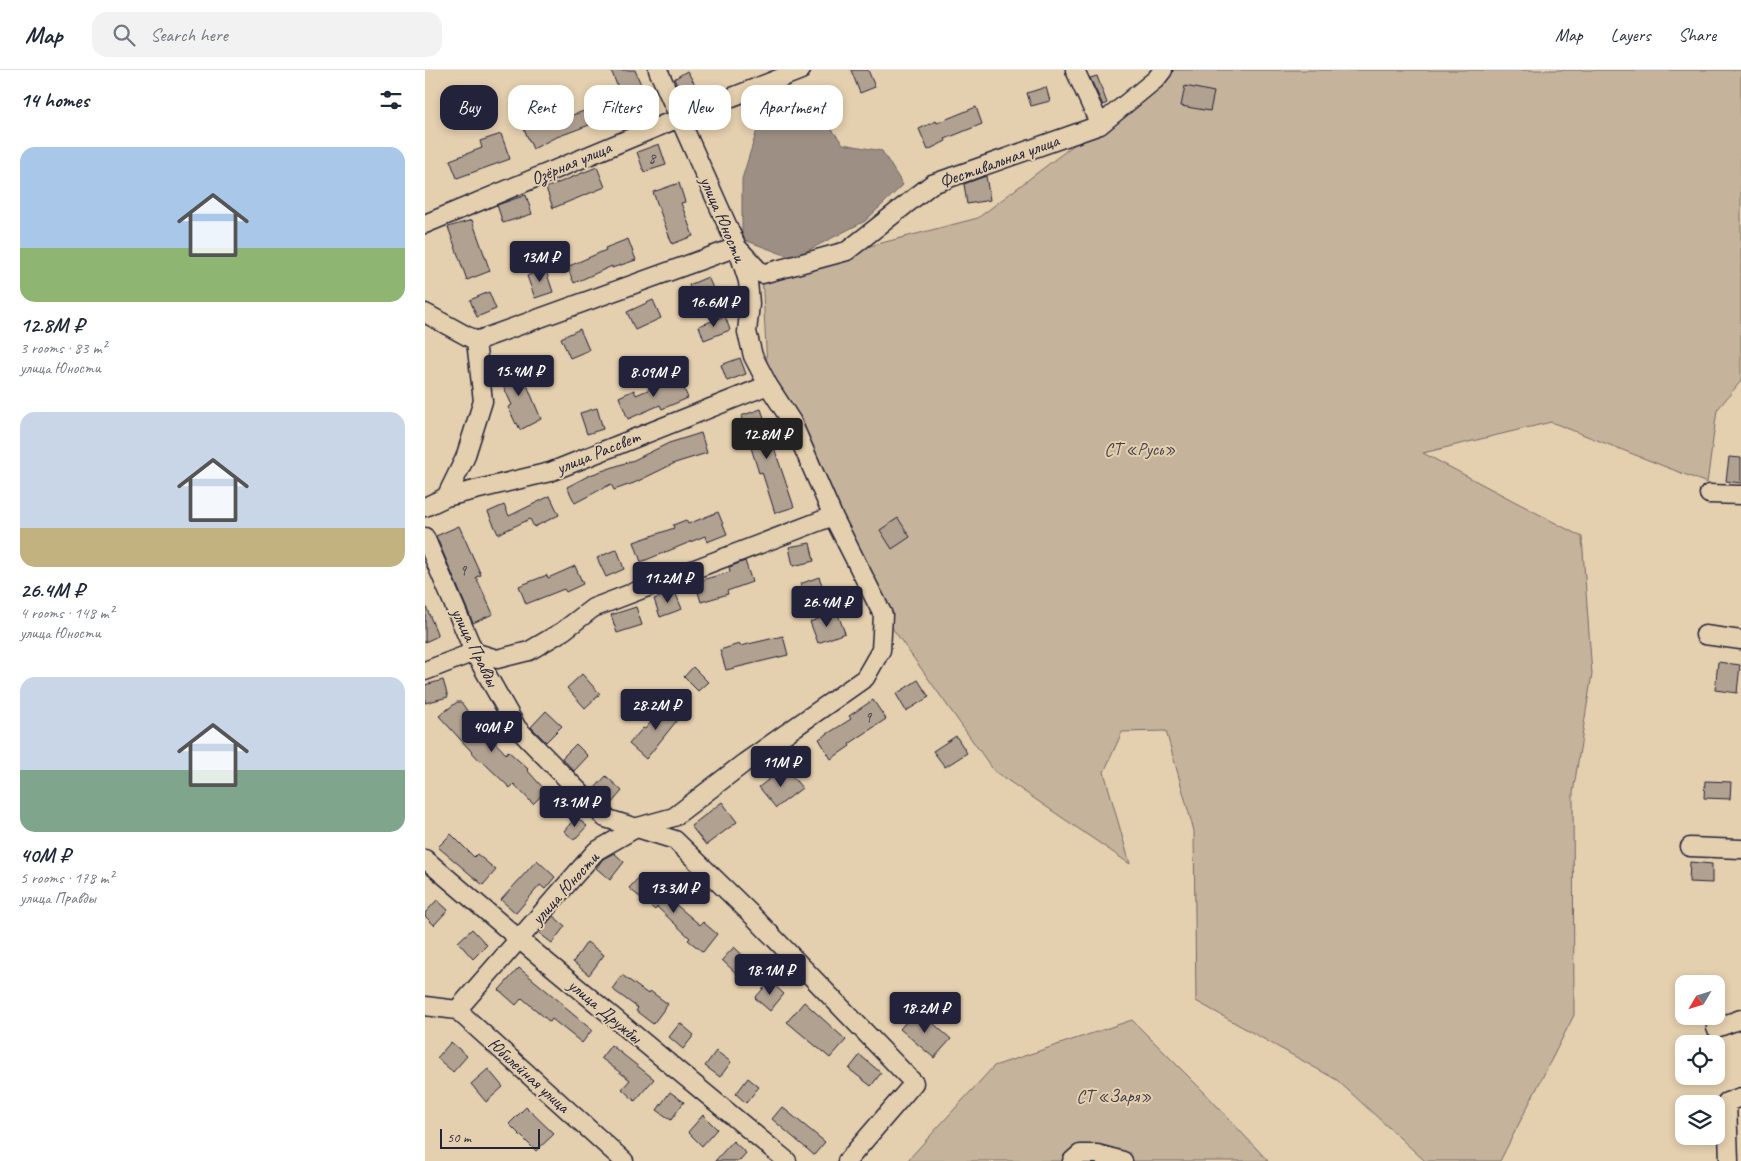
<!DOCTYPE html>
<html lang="en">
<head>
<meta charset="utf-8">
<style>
	:root { --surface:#fff; --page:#f2f2f3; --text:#1f2937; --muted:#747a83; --line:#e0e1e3; --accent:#22223b }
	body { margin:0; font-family:Caveat,sans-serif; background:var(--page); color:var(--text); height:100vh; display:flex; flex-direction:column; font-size:19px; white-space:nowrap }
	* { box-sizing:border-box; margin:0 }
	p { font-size:16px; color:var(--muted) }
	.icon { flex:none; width:28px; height:28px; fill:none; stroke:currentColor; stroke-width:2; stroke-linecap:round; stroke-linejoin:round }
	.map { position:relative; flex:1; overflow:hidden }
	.drawer { display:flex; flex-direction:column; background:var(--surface); width:425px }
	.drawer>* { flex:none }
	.hud { position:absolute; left:15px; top:15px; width:475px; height:45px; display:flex; gap:10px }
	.needle { width:32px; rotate:232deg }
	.tools { position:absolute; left:1250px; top:905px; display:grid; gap:10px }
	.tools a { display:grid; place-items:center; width:50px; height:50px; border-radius:10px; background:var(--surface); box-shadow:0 2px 8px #0003; font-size:25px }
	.scale { position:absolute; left:15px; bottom:12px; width:100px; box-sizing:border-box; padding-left:5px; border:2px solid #22223b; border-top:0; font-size:14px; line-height:18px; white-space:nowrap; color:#22223b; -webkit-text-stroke:4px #e4cfae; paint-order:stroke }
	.price { position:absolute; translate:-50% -42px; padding:0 11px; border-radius:5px; background:var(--accent); color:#fff; font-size:16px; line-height:32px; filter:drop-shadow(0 1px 2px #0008) }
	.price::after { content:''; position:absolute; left:50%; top:30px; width:15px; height:11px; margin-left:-8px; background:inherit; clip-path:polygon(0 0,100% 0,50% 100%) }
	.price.selected { background:#222; color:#fff }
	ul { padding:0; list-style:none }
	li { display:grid; align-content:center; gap:10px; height:265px; padding:0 20px }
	li span { display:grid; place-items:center; height:155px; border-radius:15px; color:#555 }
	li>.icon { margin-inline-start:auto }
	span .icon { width:90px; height:90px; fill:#fffc; stroke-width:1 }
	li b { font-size:21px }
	h2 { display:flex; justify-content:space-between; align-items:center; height:60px; padding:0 20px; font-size:21px }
	.tag { padding:0 18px; border-radius:15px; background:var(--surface); box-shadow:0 2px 8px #0003; font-size:18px; line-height:45px }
	.tag.selected { background:var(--accent); color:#fff }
	header { display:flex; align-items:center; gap:30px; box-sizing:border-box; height:70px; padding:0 25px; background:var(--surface); border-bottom:1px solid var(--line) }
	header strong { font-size:24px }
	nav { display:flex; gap:28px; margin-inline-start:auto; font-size:18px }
	.search { width:350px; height:45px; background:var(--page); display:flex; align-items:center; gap:12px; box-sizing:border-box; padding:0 18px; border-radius:15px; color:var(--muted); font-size:19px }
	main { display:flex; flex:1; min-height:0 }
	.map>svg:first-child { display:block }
</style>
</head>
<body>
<header>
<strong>Map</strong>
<div class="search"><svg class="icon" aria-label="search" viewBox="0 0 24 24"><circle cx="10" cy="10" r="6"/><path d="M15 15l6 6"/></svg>Search here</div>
<nav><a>Map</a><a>Layers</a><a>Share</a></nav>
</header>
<main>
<section class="drawer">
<h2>14 homes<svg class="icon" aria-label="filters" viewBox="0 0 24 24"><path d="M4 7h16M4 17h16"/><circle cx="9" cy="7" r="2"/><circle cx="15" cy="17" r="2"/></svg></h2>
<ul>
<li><span style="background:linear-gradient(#a9c7e8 65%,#8fb573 0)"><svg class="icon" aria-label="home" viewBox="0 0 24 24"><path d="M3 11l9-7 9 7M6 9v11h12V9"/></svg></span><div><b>12.8M ₽</b><p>3 rooms · 83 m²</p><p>улица Юности</p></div></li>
<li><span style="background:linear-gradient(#c9d6e8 75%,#c2b280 0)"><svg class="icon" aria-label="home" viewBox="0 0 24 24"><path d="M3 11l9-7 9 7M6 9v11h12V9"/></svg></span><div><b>26.4M ₽</b><p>4 rooms · 148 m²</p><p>улица Юности</p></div></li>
<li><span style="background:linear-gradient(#c9d6e8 60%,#7fa58c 0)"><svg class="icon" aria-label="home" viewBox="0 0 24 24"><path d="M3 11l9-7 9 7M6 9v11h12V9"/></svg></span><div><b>40M ₽</b><p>5 rooms · 178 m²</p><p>улица Правды</p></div></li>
</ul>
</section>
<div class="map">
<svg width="1316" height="1091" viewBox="0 0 1316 1091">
	<rect width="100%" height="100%" fill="#e4cfae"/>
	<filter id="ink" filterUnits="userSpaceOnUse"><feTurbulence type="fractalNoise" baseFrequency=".02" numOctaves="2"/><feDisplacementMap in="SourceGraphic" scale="10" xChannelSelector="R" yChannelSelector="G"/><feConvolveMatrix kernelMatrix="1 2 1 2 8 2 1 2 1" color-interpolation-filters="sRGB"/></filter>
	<g filter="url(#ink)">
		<path fill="#c5b39b" stroke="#746a6b" d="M738,0H1316V311L1292,340L1282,413L1126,352L998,383L1157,467L1167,604L1148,723L1149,945L1075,1091H1000L912,1010L771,931L769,761L741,661L697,662L679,702L705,794L569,701L458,545L343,315L337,204L553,148L675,55Z
			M707,950L779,1022L843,1091H482L569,996Z"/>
		<path fill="#9d8f84" stroke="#6c6367" d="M388,35L418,74L457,81L478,115L440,151L368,188L317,169V109L336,47Z"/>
		<path fill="#b1a190" stroke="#22223b" d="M186,0H210L223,32L202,41Z
			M426,0H443L450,17L435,23Z
			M262,1L271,16L256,24L249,9Z
			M672,6L682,33L678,35L665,8Z
			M760,16L789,22L785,41L756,36Z
			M621,17L625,31L606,36L602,23Z
			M551,37L557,54L520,69L521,71L503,80L494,59L511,51L512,53Z
			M162,40L167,54L129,68L108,79L98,57L119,47L122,54Z
			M76,64L85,89L32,108L25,90L57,78L55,71Z
			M234,74L241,95L219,102L212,82Z
			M172,97L180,117L128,138L121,118Z
			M561,106L565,130L542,134L539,114Z
			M254,113L260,132L256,133L268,166L247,174L228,122Z
			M101,125L107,144L78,153L72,135Z
			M47,150L65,201L42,210L23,157Z
			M203,169L211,190L187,198V196L149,213L142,197L181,180L180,178Z
			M120,198L128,222L110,228L102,206Z
			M283,207L291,225L271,233L264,215Z
			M64,222L71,239L52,247L45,230Z
			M228,230L236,248L210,260L202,242Z
			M300,246L305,260L279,270L274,256Z
			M155,259L164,280L145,288L136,268Z
			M315,288L321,304L302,311L296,295Z
			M93,293L116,349L95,360L92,353L91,354L83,337L87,335L72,303Z
			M254,307L263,328L237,339L235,335L203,349L194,327L209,320L211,325Z
			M172,338L178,359L162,364L155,343Z
			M336,339L369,437L350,443L337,402L334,403L316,346Z
			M276,363L282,383L250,393L209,413L189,420L186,414L150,433L142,417L165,405L209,390L244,373Z
			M1304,387L1316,388V413L1301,411Z
			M125,426L134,445L109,457L105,449L73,464L63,442L79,435L84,446Z
			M293,442L302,464L282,472L280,466L216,492L209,472L249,458L248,455L261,450L263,454Z
			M473,448L485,467L467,479L455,460Z
			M34,456L56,505L51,507L68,544L48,553L11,466Z
			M385,473L389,491L368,496L364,477Z
			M192,479L199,499L181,507L172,488Z
			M320,491L327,512L302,521L303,524L276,532L270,512L305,502L304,497Z
			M150,496L158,514L141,522L139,519L101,534L94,516L122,505L123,508Z
			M394,507L400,523L380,530L375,514Z
			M250,522L257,539L235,547L229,529Z
			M0,534L13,566L0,572Z
			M211,537L217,555L192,563L186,545Z
			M412,542L420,563L393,573L385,552Z
			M358,566L363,585L301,600L295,580L314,574L315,576Z
			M1293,592L1315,595L1312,623L1290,620Z
			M268,597L283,612L273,621L259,607Z
			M157,604L175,624L160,638L142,618Z
			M18,610L23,627L0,633V615Z
			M493,610L504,627L481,641L471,624Z
			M448,630L461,649L424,674L425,676L406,689L394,669L426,649L424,646Z
			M32,632H36L47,648L81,684L83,681L103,699L102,700L121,721L108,734L89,714L85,718L57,691L56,692L14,646Z
			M243,632L257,644L221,689L204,674L218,658L220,659Z
			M121,641L137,656L121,672L106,657Z
			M531,666L542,683L520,697L508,681Z
			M151,674L163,686L149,701L137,688Z
			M360,697L377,718L351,738L334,717Z
			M181,706L197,721L185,735L168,720Z
			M1280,711L1306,712L1305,729L1279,728Z
			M297,732L312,752L281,775L266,756Z
			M151,747L162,756L149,770L139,761Z
			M26,764L49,787L52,784L71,800L58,815L13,777Z
			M189,783L199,792L185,810L171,798L178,789Z
			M112,790L130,807L120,819L115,815L91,843L76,830Z
			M1265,792L1287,794V813L1264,812Z
			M216,805L275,855L278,852L292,864L278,882L263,870L265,868L232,837L230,840L204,818Z
			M12,830L23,840L9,855L0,846V843Z
			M128,846L140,856L127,873L114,863Z
			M47,859L62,875L48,889L33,872Z
			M162,872L179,885L164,905L148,892Z
			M309,877L326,893L314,906L297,890Z
			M94,898L139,935L138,936L167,960L157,973L127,949L125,952L97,928L91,935L74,920Z
			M197,905L223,924L225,921L243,934L228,954L211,941L213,938L187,919Z
			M345,911L359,924L345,941L330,928Z
			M379,932L421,970L405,988L362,952Z
			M492,939L526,969L509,988L475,959Z
			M255,953L269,965L258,979L244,967Z
			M26,972L42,986L28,1002L12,988Z
			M186,975L229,1009L210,1031L197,1019L205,1010L176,988Z
			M291,981L306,992L295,1007L280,996Z
			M435,985L456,1003L446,1016L424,999Z
			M63,999L78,1017L61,1032L46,1014Z
			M323,1008L334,1017L321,1033L311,1024Z
			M245,1022L259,1032L246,1050L232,1040Z
			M101,1037L129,1064L111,1081L84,1054Z
			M357,1037L400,1072L389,1085L347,1049Z
			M278,1045L292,1059L277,1076L263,1062Z
			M308,1071L321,1083L314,1091H290Z"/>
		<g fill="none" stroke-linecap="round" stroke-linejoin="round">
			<defs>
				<path id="minor" d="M650,0L675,55
					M0,154L254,48L376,0
					M0,243L51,271L58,331L40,388L21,427
					M51,271L312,177L337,204L422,181L507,114L675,55L731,9L738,0
					M1284,424L1316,425
					M0,437L21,427L125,402L343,315
					M0,467L49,582L92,658L180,748L250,770L327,845L489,1013L422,1091
					M1280,565L1316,570
					M0,601L49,582L72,589L104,581L138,561L168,538L408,446
					M1265,777L1316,779
					M0,789L95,870L362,1091
					M0,936L32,940L199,1091
					M32,940L171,781L213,757L249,747L319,693L440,608L456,580L458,545L408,446L367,352L343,315L328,286L322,262L325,234L323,211L312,177L233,0
					M1291,958L1316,949
					M647,1091L655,1084H672L698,1091
					M1304,1091L1302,1032L1316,1027"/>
			</defs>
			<use href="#minor" stroke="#22223b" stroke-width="21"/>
			<use href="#minor" stroke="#e4cfae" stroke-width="18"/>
		</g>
	</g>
	<g text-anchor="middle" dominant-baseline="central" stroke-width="4" stroke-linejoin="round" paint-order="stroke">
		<g font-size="15" fill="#464250">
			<text x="227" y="88">8</text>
			<text x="38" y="500">9</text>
			<text x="443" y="647">9</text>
		</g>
		<g font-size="18" fill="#22223b" stroke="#e4cfae">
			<text transform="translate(574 91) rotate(-20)">Фестивальная улица</text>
			<text transform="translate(146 93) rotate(-23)">Озёрная улица</text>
			<text transform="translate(298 149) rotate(67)">улица Юности</text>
			<text transform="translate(173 382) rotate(-22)">улица Рассвет</text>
			<text transform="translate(50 577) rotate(64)">улица Правды</text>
			<text transform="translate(140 818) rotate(-48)">улица Юности</text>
			<text transform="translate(180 941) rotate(40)">улица Дружбы</text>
			<text transform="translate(104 1005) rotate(42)">Юбилейная улица</text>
		</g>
		<g font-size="18" fill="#433f4e" stroke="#e4cfae">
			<text x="715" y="379">СТ «Русь»</text>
			<text x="689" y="1026">СТ «Заря»</text>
		</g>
	</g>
</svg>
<div class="tools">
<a><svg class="needle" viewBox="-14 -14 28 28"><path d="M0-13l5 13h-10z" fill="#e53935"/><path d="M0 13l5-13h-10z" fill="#747a83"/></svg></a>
<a><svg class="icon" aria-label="locate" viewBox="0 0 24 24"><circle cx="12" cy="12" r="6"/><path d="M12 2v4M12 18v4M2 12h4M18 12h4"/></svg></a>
<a><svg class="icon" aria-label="layers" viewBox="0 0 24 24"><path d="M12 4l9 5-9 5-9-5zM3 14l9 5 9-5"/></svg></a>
</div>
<div class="scale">50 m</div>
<b class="price" style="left:115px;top:213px">13M ₽</b>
<b class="price" style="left:289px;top:258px">16.6M ₽</b>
<b class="price" style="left:94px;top:327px">15.4M ₽</b>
<b class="price" style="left:229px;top:328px">8.09M ₽</b>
<b class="price selected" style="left:342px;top:390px">12.8M ₽</b>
<b class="price" style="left:243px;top:534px">11.2M ₽</b>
<b class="price" style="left:402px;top:558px">26.4M ₽</b>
<b class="price" style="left:231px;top:661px">28.2M ₽</b>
<b class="price" style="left:67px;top:683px">40M ₽</b>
<b class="price" style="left:356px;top:718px">11M ₽</b>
<b class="price" style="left:150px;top:758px">13.1M ₽</b>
<b class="price" style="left:249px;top:844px">13.3M ₽</b>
<b class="price" style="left:345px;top:926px">18.1M ₽</b>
<b class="price" style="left:500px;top:964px">18.2M ₽</b>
<div class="hud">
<a class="tag selected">Buy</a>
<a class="tag">Rent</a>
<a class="tag">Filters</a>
<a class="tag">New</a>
<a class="tag">Apartment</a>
</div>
</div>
</main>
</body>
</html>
